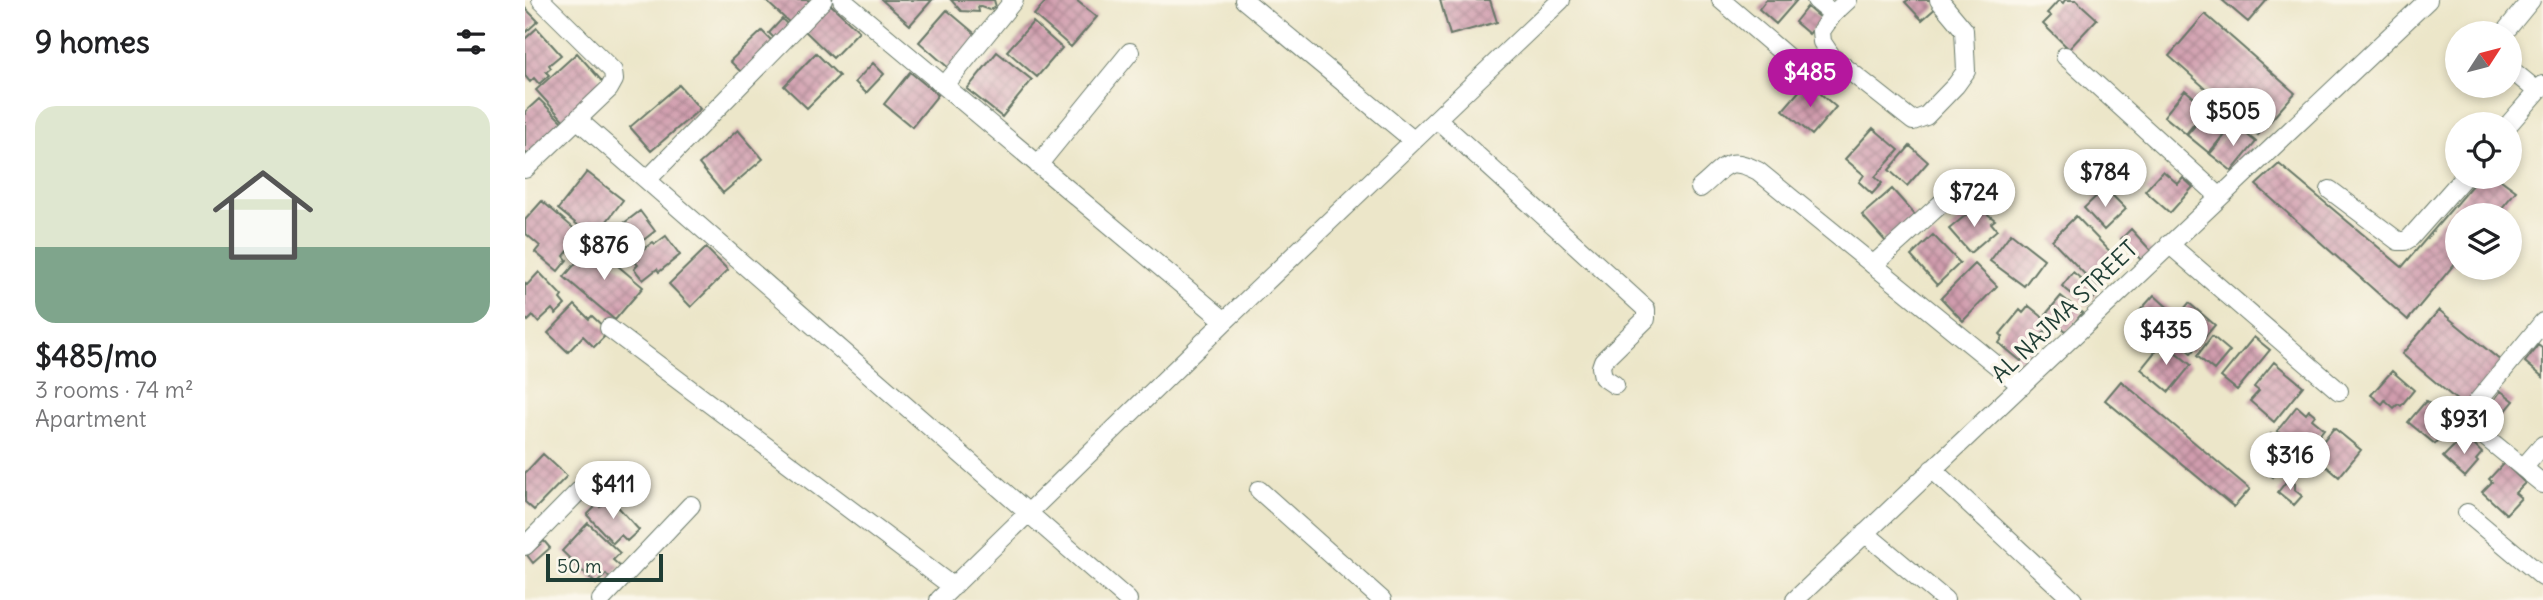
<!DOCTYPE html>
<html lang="en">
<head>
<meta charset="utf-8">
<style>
	:root { --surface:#fff; --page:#f6f6f6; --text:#202124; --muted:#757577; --line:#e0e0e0; --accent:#b5179e }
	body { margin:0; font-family:Delius,sans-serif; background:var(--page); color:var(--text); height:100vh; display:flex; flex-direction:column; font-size:26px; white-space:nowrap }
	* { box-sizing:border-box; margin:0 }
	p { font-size:23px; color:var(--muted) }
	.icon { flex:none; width:38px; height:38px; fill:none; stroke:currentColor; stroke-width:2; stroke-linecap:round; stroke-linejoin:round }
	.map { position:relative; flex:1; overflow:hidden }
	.panel { display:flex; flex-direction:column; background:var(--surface); width:525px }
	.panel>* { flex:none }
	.needle { width:46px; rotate:54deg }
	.controls { position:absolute; left:1920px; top:21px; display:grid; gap:14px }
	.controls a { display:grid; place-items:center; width:77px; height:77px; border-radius:50%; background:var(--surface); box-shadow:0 4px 10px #0003; font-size:35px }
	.scale { position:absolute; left:21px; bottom:18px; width:117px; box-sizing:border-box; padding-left:7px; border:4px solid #1f3d34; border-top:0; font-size:19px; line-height:24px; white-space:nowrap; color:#1f3d34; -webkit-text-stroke:5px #fbf7ec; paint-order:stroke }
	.price { position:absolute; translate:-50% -60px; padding:0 16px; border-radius:24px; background:#fff; color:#222; font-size:23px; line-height:46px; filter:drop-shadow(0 2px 4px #0008) }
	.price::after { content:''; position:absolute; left:50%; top:42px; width:21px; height:16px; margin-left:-10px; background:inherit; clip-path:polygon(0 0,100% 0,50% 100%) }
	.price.selected { background:var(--accent); color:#fff }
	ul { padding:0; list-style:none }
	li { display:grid; align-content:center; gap:14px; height:371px; padding:0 35px }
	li+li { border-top:2px solid var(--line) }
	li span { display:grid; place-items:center; height:217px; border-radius:21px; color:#555 }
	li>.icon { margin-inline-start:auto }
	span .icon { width:126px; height:126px; fill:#fffc; stroke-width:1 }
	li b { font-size:30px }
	h2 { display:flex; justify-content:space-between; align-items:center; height:84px; padding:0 35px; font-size:30px }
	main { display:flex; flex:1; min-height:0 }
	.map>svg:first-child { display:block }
</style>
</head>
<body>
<main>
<section class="panel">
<h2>9 homes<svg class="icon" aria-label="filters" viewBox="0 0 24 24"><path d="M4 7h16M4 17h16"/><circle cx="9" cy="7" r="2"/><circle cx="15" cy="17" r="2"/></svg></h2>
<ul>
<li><span style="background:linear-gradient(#dfe7d0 65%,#7fa58c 0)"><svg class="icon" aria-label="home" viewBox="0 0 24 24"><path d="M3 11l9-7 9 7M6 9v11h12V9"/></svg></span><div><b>$485/mo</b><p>3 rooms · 74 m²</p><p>Apartment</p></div></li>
</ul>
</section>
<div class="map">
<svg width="2018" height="600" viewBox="0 0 2018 600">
	<defs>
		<pattern id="building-cross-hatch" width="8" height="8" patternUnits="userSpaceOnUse" patternTransform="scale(1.75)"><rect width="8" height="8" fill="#d09cad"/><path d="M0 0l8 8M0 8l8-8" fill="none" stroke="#a8808e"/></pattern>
	</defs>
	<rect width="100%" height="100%" fill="#fbf7ec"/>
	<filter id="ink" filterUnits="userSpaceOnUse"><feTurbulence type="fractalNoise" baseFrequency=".0143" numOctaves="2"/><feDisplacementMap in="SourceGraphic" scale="14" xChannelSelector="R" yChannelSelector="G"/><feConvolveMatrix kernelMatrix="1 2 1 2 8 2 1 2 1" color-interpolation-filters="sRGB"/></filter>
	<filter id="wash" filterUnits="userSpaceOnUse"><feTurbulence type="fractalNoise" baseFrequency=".00686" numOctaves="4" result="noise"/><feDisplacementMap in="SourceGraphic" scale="28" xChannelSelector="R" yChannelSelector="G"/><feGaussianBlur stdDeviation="1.57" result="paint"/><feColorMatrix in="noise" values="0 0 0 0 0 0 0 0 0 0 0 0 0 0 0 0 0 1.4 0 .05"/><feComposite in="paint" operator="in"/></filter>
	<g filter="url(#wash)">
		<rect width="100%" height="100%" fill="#ece6c9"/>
		<g id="blocks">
			<path fill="url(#building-cross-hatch)" d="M240,0H288L266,24Z
				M357,0H407L385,25Z
				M426,0H469L471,7L464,10L453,6L454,12L436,11Z
				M522,0H551L572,17L546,47L509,15Z
				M915,0H965L972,22L925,35Z
				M1241,0H1272L1251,24L1234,9Z
				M1383,0H1406L1412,7L1397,20L1380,2Z
				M1534,0L1538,3L1540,0H1551L1572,19L1544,49L1518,24L1526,16L1522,13Z
				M1697,0H1742L1723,22Z
				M305,4L334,31L308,58L279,30Z
				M1282,7L1296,19L1284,34L1270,22Z
				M0,8L13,21L0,33Z
				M422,10L454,37L426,70L394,42Z
				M1680,14L1770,93L1733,135L1644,56Z
				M257,19L266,28L252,41L244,33Z
				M508,22L537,48L512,77L482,51Z
				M12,28L36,55L24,65L26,68L21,72L24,75L14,84L9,78L5,82L0,76V39Z
				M237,31L249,43L217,73L205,61Z
				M472,52L507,80L477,117L442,89Z
				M52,53L82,87L41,123L11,90Z
				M291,53L314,76L282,108L259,86Z
				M348,63L359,74L341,93L330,82Z
				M385,72L413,95L387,127L359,104Z
				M1282,82L1311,107L1287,135L1258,110Z
				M154,85L175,109L126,151L105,127Z
				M1660,90L1682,108L1661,134L1639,116Z
				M14,99L37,122L3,155L0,152V112Z
				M1684,109L1705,127L1684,153L1662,135Z
				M1709,124L1731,142L1707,171L1685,154Z
				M1348,128L1374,150L1350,177L1357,183L1347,194L1334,182L1339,175L1320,159Z
				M213,130L238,159L198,193L174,164Z
				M1385,146L1403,162L1382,186L1364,170Z
				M1754,164L1877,267L1954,177H1972L1991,191L1971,215H1932V261L1883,320L1731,185Z
				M1638,171L1653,184L1658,178L1668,187L1645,213L1620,191Z
				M62,172L98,200L69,238L33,209Z
				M1580,188L1601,209L1579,230L1559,208Z
				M1367,189L1391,216L1362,243L1337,215Z
				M17,201L53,232L47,239L50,242L39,256L42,260L33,271L10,252L15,246L0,233V220Z
				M1452,206L1458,214L1460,212L1470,220L1466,223L1472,230L1445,253L1424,229Z
				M115,211L130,231L93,260L77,240Z
				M1551,216L1597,264L1572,287L1527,240Z
				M1606,229L1628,253L1618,262L1596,239Z
				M1486,233L1519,259L1499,286L1465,261Z
				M1408,235L1435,263L1412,285L1386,256Z
				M141,236L155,255L134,272L132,269L118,280L109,269L113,265L110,262L114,259L111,255L128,242L130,244Z
				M67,244L118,287L90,320L39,277Z
				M181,248L203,270L166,307L144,284Z
				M1450,264L1472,286L1438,321L1416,298Z
				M14,272L37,296L35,299L40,305L31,314L27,309L13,322L8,316L3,321L0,318V283L2,285Z
				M1548,272L1573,293L1562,306L1537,286Z
				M1629,295L1650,314L1632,334L1611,315Z
				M1536,296L1557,313L1542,332L1521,314Z
				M1664,303L1690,325L1666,353L1640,332Z
				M50,305L64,319L67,316L84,332L69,347L58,336L43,352L23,333Z
				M1504,306L1526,324L1496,361L1474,343L1478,337L1475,334L1495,310L1498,313Z
				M1914,310L1977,362L1940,407L1877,354Z
				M1687,336L1705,351L1689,370L1672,356Z
				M1729,337L1745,350L1712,390L1696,377Z
				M1638,342L1666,365L1644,392L1616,369Z
				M2013,345L2018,349V377L2000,362Z
				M1749,362L1778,386L1749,422L1725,401L1734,391L1729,387Z
				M1867,371L1889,390L1876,406L1873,404L1869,408L1860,400L1857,404L1846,395Z
				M1596,381L1725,489L1709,507L1580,400Z
				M1976,391L1989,401L1966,429L1954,420Z
				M1901,401L1928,423L1910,444L1883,422Z
				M1772,406L1781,414L1784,410L1790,415L1787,419L1799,429L1780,453L1752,431Z
				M1809,428L1836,450L1814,477L1787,454Z
				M1746,434L1766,451L1748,477L1730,463L1738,453L1730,447L1735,441L1738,444Z
				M1946,435L1954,442L1950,446L1957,453L1951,460L1953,462L1940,477L1918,457L1937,438L1940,442Z
				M18,454L42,476L9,510L0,502V473Z
				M1979,463L2000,483L1990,493L1996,498L1981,514L1957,492L1967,482L1964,479Z
				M1764,478L1770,483V490L1777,496L1769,505L1753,492Z
				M85,498L114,530L102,541L96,535L88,543L62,515L73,504L75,507Z
				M63,523L95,553L88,560L96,567L85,579L81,574L71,584L37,551Z
				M19,541L25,548L8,563L2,555Z"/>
		</g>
	</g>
	<g filter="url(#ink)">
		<use href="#blocks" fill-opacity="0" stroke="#677868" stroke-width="2"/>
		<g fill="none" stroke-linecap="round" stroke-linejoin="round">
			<defs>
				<path id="minor" d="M317,0L700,321
					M719,0L888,140
					M1196,0L1266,60
					M1291,0L1308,14
					M1323,0L1308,14L1296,31L1297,42L1307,57L1388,121L1401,116L1431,85L1441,71L1439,30L1414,0
					M1979,33L2006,0
					M1540,56L1694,196
					M1984,68L2012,91
					M420,85L489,0
					M912,119L1121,309V319L1078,361L1076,367L1078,377L1090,385
					M53,120L603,600
					M1984,124L2018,85
					M513,165L605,52
					M0,169L84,89L89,80L88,71L16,0
					M122,180L298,0
					M1175,188C1200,168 1201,154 1233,171L1497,386
					M1805,190L1873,241H1880L1885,238L1939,177
					M1644,244L1814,391
					M1348,265L1429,192
					M2018,322L1943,413L1942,417L1953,431L2018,484
					M84,328L428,587
					M1998,468L2018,445
					M1407,469L1548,600
					M734,490L857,600
					M1942,513L2018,577
					M1340,533L1420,600
					M0,546L57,488
					M76,600L166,505
					M414,600L700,321L1036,0
					M1270,600L1903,0"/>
			</defs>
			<use href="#minor" stroke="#677868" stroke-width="20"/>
			<use href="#minor" stroke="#fff" stroke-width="18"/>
		</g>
	</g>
	<g text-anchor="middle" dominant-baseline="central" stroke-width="7" stroke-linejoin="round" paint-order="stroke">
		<g font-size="23" fill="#1f3d34" stroke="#fbf7ec">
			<text transform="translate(1539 311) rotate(-44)">AL NAJMA STREET</text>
		</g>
	</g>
</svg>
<div class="controls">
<a><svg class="needle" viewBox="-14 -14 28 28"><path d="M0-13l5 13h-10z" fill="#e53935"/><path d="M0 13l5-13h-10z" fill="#757577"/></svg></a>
<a><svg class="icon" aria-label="locate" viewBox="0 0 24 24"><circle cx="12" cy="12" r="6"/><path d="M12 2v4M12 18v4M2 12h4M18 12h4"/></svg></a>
<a><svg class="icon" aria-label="layers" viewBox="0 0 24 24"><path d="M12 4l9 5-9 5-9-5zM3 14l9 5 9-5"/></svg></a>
</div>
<div class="scale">50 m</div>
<b class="price selected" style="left:1285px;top:109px">$485</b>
<b class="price" style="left:1708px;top:148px">$505</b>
<b class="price" style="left:1580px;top:209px">$784</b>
<b class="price" style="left:1449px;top:229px">$724</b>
<b class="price" style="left:79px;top:282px">$876</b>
<b class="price" style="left:1641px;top:367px">$435</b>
<b class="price" style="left:1939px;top:456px">$931</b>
<b class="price" style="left:1765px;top:492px">$316</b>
<b class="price" style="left:88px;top:521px">$411</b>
</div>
</main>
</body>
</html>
